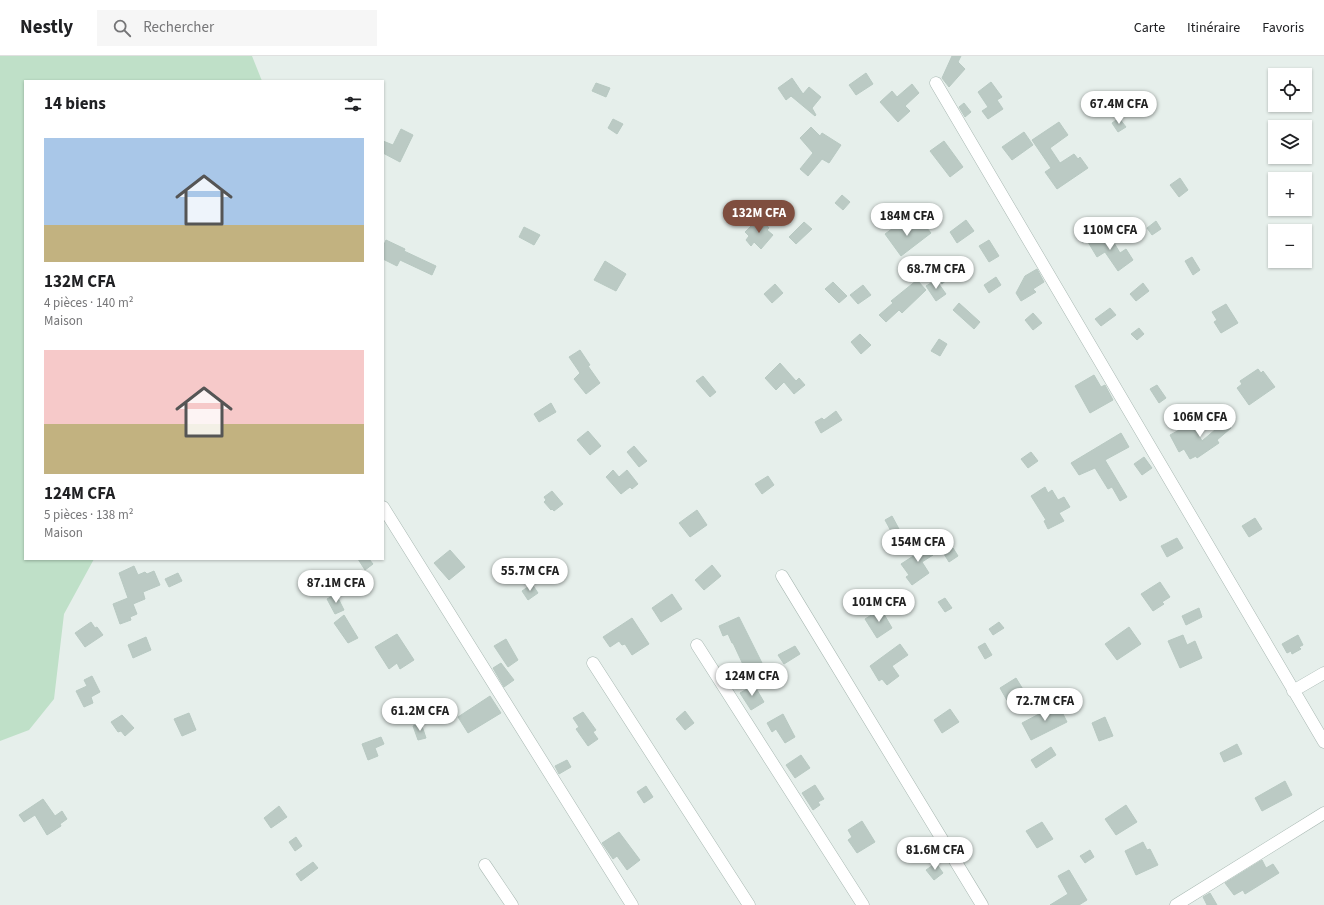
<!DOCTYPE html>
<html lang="fr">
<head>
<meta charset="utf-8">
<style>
	:root { --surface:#fff; --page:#f6f6f6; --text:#202124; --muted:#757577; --line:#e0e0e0; --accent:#7f4e3f }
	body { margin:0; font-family:"Source Sans 3",sans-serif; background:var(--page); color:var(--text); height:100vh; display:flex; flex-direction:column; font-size:15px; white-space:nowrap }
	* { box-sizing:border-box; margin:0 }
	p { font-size:13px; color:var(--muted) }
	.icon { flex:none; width:22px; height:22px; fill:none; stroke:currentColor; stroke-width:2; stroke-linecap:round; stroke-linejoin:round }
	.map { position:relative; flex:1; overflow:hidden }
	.side { position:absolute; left:24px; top:24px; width:360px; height:480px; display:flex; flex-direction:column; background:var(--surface); border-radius:0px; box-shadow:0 1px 3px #0004 }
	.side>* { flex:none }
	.fabs { position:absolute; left:1268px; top:12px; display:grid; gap:8px }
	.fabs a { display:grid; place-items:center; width:44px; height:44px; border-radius:0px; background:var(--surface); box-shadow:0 1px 3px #0004; font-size:20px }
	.price { position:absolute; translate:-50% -34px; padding:0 9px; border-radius:14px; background:#fff; color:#222; font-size:13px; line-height:26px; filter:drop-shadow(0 1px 2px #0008) }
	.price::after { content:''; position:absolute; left:50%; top:24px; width:12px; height:9px; margin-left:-6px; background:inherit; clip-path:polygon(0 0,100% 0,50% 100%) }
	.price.active { background:var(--accent); color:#fff }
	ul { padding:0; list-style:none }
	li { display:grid; align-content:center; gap:8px; height:212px; padding:0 20px }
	li span { display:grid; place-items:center; height:124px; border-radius:0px; color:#555 }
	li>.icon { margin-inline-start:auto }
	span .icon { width:72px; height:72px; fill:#fffc; stroke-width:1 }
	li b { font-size:17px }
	h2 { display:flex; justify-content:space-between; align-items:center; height:48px; padding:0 20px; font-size:17px }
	header { display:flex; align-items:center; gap:24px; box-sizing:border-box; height:56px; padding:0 20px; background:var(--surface); border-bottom:1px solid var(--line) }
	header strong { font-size:19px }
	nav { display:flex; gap:22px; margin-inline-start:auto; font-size:14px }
	.search { width:280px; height:36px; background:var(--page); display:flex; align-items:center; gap:10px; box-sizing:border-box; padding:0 14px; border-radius:0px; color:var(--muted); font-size:15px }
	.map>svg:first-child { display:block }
</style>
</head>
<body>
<header>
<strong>Nestly</strong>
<div class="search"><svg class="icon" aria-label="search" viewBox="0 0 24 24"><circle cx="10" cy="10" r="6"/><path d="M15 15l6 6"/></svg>Rechercher</div>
<nav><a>Carte</a><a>Itinéraire</a><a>Favoris</a></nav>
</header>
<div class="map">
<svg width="1324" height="849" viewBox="0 0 1324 849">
	<rect width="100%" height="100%" fill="#e6efeb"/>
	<path fill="#bfe0c8" d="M0,0H252L262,25H25V503H94L64,558L54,643L29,674L0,685Z"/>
	<path fill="#bbcac4" stroke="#b8c9c2" d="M952,0H961L958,6L965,13L949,31L942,22Z
		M866,17L873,28L856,39L849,29Z
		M792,22L803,38L809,31L821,41L812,52L816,59L815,60L791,40L786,44L778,32Z
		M991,26L1002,41L997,44L1003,53L988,63L982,55L988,51L978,36Z
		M596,27L610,32L606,41L592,35Z
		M912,28L919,37L905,50L910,55L898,66L880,46L892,35L897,41Z
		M964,47L971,56L965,61L959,51Z
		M1119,62L1126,71L1118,76L1112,67Z
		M613,63L623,68L617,78L608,72Z
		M1059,66L1068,79L1050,92L1060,107L1074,98L1078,103L1080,101L1088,112L1057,133L1045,116L1051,112L1032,84Z
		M811,71L820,80L822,77L841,89L829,107L822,103L808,120L800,113L813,97L800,82Z
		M401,73L413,79L400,106L383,97V85L393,89Z
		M1024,76L1033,89L1012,104L1002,91Z
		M944,85L963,111L950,121L930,95Z
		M1180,122L1188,134L1179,141L1170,129Z
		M842,139L850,146L843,154L835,147Z
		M757,164L762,168L764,166L769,172L767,174L773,179L761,193L754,186L751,190L746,184L749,180L745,176Z
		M966,164L974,175L957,187L950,176Z
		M921,165L931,177L901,200L885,178L900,167L907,176Z
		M1156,165L1161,173L1152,179L1147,172Z
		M804,166L812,173L796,188L789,181Z
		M524,171L540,179L534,189L519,181Z
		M1086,174L1092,180L1083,187L1078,180Z
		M1107,175L1120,197L1126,193L1133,204L1118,215L1105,196L1097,201L1088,186Z
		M386,184L405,193L404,195L436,210L432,219L400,204L397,210L383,203V191Z
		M989,184L999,200L989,206L979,190Z
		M1192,201L1200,214L1193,219L1185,205Z
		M605,205L626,218L616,235L594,224Z
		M953,206L959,213L942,228L934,218Z
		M1037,213L1044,226L1033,233L1036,236L1021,245L1016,237L1025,220Z
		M996,221L1001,229L989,237L984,229Z
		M917,224L926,234L902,257L899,254L886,266L879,259L893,247L891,245Z
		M936,224L946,238L936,245L926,230Z
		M833,226L847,240L839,247L825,233Z
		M1143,227L1149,235L1136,245L1130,238Z
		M775,228L783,237L772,247L764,238Z
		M863,229L871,239L858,248L850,239Z
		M959,247L980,266L974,273L953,254Z
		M1226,248L1238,267L1221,277L1214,266L1217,264L1212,256Z
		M1110,252L1116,259L1101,270L1095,263Z
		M1033,257L1042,267L1033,274L1025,264Z
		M1139,272L1144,278L1137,284L1131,278Z
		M860,278L871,289L861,298L851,286Z
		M939,283L947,288L940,300L931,295Z
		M580,294L590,309L588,310L600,327L586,338L574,323L580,317L569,301Z
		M780,307L796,325L799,322L805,329L794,338L784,326L776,334L765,322Z
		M1258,313L1261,317L1263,315L1275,331L1249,349L1237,332L1242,328L1240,325Z
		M1094,319L1101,331L1105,329L1113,344L1090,357L1075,330Z
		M703,320L716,336L710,341L696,325Z
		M1157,329L1166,342L1159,347L1150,333Z
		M551,347L556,356L539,366L534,358Z
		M836,355L842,364L821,377L815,366L822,362L824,364Z
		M1217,356L1231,372L1217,384L1219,387L1197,402L1196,400L1190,403L1184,393L1179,396L1170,379L1192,367L1202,385L1216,373L1208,363Z
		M588,375L601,390L590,399L577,384Z
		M1121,377L1129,391L1105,404L1127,441L1120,445L1112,431L1108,433L1095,412L1079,419L1071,407Z
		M634,390L647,405L639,411L627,396Z
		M1031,396L1038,405L1028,412L1021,403Z
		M1144,401L1152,412L1142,419L1134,408Z
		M613,414L619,421L627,414L638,428L632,433L630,431L621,438L606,421Z
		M768,420L774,429L762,438L755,428Z
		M1045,431L1048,437L1052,434L1058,444L1064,441L1070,451L1059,457L1064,465L1048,473L1044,465L1046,464L1031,440Z
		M552,435L563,448L554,455L552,453L551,454L544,446L546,444L544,441Z
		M697,454L707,469L690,481L679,467Z
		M892,460L899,473L892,477L885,464Z
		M1255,462L1262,473L1249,481L1242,470Z
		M922,482L933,499L922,506L929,517L912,529L906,521L909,519L901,508L918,497L913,488Z
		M1177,482L1183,492L1167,501L1161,490Z
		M953,492L958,500L949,506L944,498Z
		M450,494L465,511L449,524L434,507Z
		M358,503H369L373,508L365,514Z
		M712,509L721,520L704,534L695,524Z
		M134,510L138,519L145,516L147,518L154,515L160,529L143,536L145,543L133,548L137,558L130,561L131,564L120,568L113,548L128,542L119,517Z
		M178,517L182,525L169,531L165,523Z
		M1160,526L1170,541L1162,546L1164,548L1153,555L1141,538Z
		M532,528L538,537L528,544L522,535Z
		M336,538L344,554L335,558L327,543Z
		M672,538L682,553L661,566L652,552Z
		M945,542L952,552L945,556L938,546Z
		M1199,552L1202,561L1186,569L1182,560Z
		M881,553L892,572L877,582L865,563Z
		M344,559L358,582L348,587L334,567Z
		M739,561L770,623L756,631L746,615L733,587H732L728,578L723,580L719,570Z
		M632,562L649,588L632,599L625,588L622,589L619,585L610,591L603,581Z
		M91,566L95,572L97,571L103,579L85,591L75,577Z
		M999,566L1004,572L993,579L989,573Z
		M1129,571L1141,588L1117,604L1105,588Z
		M397,578L414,604L400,613L397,607L389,613L375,591Z
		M1183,579L1187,589L1195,585L1202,602L1180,612L1168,585Z
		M1298,579L1303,589L1299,591L1301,593L1292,598L1291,595L1287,597L1282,588Z
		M146,581L151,594L133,602L128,589Z
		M506,583L518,604L508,611L494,590Z
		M985,587L992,599L985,603L978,591Z
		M900,588L908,599L892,610L899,620L887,629L882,623L879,625L870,610Z
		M795,590L800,598L784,608L778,599Z
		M501,607L514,624L504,631L493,612Z
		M92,620L100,636L91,641L93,647L84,651L76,635L87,630L84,624Z
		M1016,622L1029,643L1012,653L1000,632Z
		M754,629L764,646L751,654L740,637Z
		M490,640L501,657L468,677L458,661Z
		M1058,648L1067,666L1031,684L1022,667Z
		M950,653L959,666L942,677L934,664Z
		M685,655L694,667L685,674L676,663Z
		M583,656L596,674L593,676L598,683L588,690L576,673L579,671L573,662Z
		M189,657L196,674L182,680L174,663Z
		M783,658L795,681L785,687L776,673L772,676L767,667Z
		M122,659L134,672L125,680L121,675L118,676L111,666Z
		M1105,661L1113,680L1099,685L1092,667Z
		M421,667L426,682L418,684L413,670Z
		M381,681L384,688L375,692L378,700L368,704L362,688Z
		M1237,688L1242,698L1224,706L1220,697Z
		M1051,691L1056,699L1036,712L1031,704Z
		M801,699L810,712L795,722L786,709Z
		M567,704L571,711L559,718L555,710Z
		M1285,725L1292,739L1262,755L1255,742Z
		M815,729L824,743L818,746L820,749L813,754L802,737Z
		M646,730L653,741L644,747L637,736Z
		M43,743L55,760L62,755L67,763L60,768L61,770L47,779L35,759L24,766L19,759Z
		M1126,749L1137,766L1116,779L1105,763Z
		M279,750L287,761L271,772L264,762Z
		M862,765L875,786L857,797L848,784L852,781L848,774Z
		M1042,766L1053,783L1037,792L1026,775Z
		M619,776L640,804L627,814L617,800L613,803L602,787Z
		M296,781L302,790L295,795L289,786Z
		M1143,786L1147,794L1150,793L1158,809L1136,819L1125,795Z
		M1090,794L1094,801L1085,807L1080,800Z
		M1262,804L1266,812L1273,808L1279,817L1245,838L1243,834L1234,839L1225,827Z
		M313,806L318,812L301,825L296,818Z
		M936,807L943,817L934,824L926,814Z
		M1069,814L1087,844L1079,849H1050L1068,838L1058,820Z
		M1210,837L1217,849H1207L1203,841Z"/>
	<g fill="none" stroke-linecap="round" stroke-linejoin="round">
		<defs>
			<path id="minor" d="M936,27L1324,686
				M383,451L632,849
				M782,520L982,849
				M697,589L863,849
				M593,607L749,849
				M1293,635L1324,617
				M485,809L512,849
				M1176,849L1324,757"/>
		</defs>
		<use href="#minor" stroke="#a8b8b2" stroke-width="13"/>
		<use href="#minor" stroke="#fff" stroke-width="12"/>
	</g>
</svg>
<div class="fabs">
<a><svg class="icon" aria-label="locate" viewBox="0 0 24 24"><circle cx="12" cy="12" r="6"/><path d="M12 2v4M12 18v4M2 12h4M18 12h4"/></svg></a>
<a><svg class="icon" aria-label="layers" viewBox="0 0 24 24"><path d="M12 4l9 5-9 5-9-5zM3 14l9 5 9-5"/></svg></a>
<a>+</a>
<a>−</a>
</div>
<b class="price" style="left:1119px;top:69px">67.4M CFA</b>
<b class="price active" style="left:759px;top:178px">132M CFA</b>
<b class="price" style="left:907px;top:181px">184M CFA</b>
<b class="price" style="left:1110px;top:195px">110M CFA</b>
<b class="price" style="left:936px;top:234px">68.7M CFA</b>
<b class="price" style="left:1200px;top:382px">106M CFA</b>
<b class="price" style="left:918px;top:507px">154M CFA</b>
<b class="price" style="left:530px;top:536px">55.7M CFA</b>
<b class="price" style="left:336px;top:548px">87.1M CFA</b>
<b class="price" style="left:879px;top:567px">101M CFA</b>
<b class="price" style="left:752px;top:641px">124M CFA</b>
<b class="price" style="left:1045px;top:666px">72.7M CFA</b>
<b class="price" style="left:420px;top:676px">61.2M CFA</b>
<b class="price" style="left:935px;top:815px">81.6M CFA</b>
<section class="side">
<h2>14 biens<svg class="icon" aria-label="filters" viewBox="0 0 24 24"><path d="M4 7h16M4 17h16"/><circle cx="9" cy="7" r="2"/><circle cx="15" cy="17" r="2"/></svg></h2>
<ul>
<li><span style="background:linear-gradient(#a9c7e8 70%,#c2b280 0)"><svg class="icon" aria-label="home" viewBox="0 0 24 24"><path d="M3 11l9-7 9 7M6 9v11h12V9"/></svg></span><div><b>132M CFA</b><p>4 pièces · 140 m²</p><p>Maison</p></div></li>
<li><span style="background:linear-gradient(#f6c9c9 60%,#c2b280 0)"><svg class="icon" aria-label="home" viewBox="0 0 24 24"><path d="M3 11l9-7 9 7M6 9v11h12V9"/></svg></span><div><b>124M CFA</b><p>5 pièces · 138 m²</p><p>Maison</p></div></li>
</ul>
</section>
</div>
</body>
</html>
